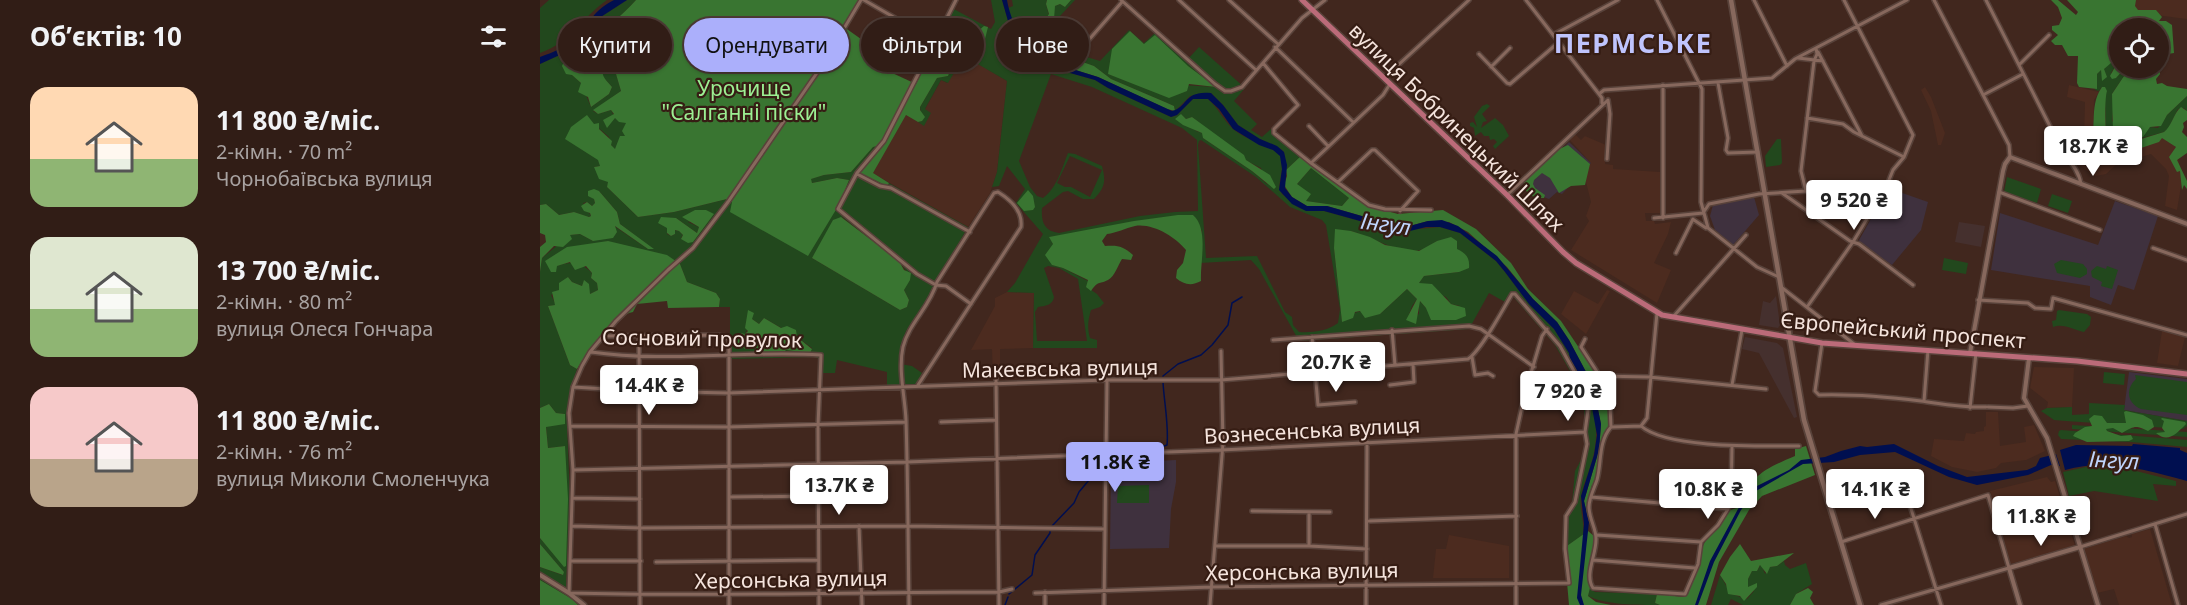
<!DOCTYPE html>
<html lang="uk">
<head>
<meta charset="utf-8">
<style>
	:root { --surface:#311d16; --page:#3d2a23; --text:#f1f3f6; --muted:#a8a2a1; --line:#4c3b35; --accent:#abaffb }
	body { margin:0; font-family:"Noto Sans",sans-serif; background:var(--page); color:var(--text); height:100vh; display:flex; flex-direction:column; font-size:22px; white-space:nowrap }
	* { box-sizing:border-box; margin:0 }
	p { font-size:20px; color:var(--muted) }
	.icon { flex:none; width:33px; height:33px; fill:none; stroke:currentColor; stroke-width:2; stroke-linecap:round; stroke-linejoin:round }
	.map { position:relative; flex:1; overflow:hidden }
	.drawer { display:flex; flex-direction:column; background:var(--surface); width:540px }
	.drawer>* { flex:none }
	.banner { position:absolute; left:18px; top:18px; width:570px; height:54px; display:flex; gap:12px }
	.buttons { position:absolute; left:1569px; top:18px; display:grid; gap:12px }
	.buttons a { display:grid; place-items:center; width:60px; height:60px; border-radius:50%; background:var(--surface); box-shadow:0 2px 4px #0004,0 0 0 2px var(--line); font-size:30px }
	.price { position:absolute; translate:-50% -51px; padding:0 14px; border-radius:6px; background:#fff; color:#222; font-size:20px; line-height:39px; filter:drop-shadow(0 2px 3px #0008) }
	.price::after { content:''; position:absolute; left:50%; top:36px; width:18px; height:14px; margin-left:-9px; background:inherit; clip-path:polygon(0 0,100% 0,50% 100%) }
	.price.on { background:var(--accent); color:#111 }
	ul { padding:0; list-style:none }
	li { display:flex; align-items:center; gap:18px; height:150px; padding:0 30px }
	li span { display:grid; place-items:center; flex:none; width:168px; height:120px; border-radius:18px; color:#555 }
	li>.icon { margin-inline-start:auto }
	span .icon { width:72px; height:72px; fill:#fffc; stroke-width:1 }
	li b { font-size:26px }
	h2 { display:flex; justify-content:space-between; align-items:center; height:72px; padding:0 30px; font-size:26px }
	.chip { padding:0 21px; border-radius:27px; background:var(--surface); box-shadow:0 2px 4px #0004,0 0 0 2px var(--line); font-size:21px; line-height:54px }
	.chip.on { background:var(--accent); color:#111 }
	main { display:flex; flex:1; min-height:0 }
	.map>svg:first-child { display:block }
</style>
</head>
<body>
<main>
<section class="drawer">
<h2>Об’єктів: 10<svg class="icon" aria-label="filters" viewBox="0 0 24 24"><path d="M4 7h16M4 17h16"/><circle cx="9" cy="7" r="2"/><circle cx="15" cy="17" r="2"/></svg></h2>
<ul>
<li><span style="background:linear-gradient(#ffd9b3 60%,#8fb573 0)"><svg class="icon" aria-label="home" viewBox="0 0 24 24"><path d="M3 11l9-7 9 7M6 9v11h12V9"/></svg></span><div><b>11 800 ₴/міс.</b><p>2-кімн. · 70 m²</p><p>Чорнобаївська вулиця</p></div></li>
<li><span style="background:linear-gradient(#dfe7d0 60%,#8fb573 0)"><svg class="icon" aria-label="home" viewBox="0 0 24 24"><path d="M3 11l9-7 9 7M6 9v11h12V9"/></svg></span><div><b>13 700 ₴/міс.</b><p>2-кімн. · 80 m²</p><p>вулиця Олеся Гончара</p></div></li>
<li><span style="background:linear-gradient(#f6c9c9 60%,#b9a48a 0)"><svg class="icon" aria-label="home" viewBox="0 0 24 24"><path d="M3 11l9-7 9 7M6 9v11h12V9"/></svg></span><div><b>11 800 ₴/міс.</b><p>2-кімн. · 76 m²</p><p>вулиця Миколи Смоленчука</p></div></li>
</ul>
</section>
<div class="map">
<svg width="1647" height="605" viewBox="0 0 1647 605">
	<rect width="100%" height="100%" fill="#41271e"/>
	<path fill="#45302e" d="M1419,222L1445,226L1441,247L1415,242Z
		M1236,296L1240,325L1238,328L1219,325L1223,301L1230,303Z
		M1205,337L1237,343L1243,348L1257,417L1254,418L1219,353L1202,349Z"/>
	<path fill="#4c2b1f" d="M1594,0H1647V19L1592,12Z
		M424,55L467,81L457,172L450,193L428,227L332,173L366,115L384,125L385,109L399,84L401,80L407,83Z
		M1529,85L1559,92L1554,100L1553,138L1552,146L1546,155L1549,161L1568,159L1622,137L1636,147L1642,180L1637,210L1625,206L1629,176L1626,169L1611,154L1577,164L1566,174L1556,176L1550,173L1531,158L1546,140L1544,138L1545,102L1527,97Z
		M1385,87L1391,97L1405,133L1401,145H1398L1391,111L1381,90Z
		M1035,134L1041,140L1045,136L1066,145L1065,164L1073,165V169L1120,172V213H1105L1106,221H1114L1115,224L1131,222L1128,234L1114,263L1131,270L1117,303L1031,250L1049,221L1046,216L1051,202L1044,174L1051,163L1029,139Z
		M1067,290L1070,291L1046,334L1021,314L1034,291L1058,304Z
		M467,292L494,293L493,348L460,349V379H453L452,349L431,350L455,306V298Z
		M1622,331L1645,337L1638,366L1617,363Z
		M1494,367L1534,368L1532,407L1507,408L1508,402L1490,388Z
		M1446,412H1458L1460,446L1486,442L1484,427L1494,425L1505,451L1486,460L1461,463L1456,468L1437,472L1412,467L1391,456L1394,439L1424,441L1426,433L1435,434L1436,432L1444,431V427L1446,426Z
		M1507,477L1511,482L1515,481L1535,546L1470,564L1450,491Z
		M1610,529L1632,605H1579L1574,589L1557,593L1543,549L1586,536L1589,538L1592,537V534Z
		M909,535L969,546V578H893L896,549H906Z"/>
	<path fill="#3f313e" d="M1029,142L1051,163L1022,194L1017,192L1009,199L995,194L985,185Z
		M1348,188L1388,202L1381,230L1352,265L1318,242Z
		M1214,197L1219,215L1193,245L1175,230L1170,216L1173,205Z
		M1575,201L1618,216L1594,290L1578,285L1571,305L1550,297V286L1451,270L1460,213L1558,245Z
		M1589,372L1647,379V421L1584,410Z
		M636,460V482L631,509L629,548L570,549L571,472L579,463Z"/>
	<path fill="#22481d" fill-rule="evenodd" d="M9,0H67C41,18 32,42 0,53V8Z
		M87,0H96C82,16 65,27 53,44L76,74L81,91L53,111L58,114L71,110L75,118L87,123L86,136L80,141L75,150L71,145L69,137L54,124L60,166L54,167L69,182L67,187L98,217L134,212L187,199L192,202L291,216L300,203L309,180L297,178L272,183L270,179L284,175L311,172L333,147L337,145L340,148L319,173L347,185L349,183L428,227L396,282L393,292L366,331L359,357L360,364L372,366L382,373L375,386L347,387V372L297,360L295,373H283V361L275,357L186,359L190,331V307H179L180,299L176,293L147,282L140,264L67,241L17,266C31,261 41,262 52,273L51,278L57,283L58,290L50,294L44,281L42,286L32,282L28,277L19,290L11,295L16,305L8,306L30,365L37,369L29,394L27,424L30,500L26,586L48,605H38L32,599L0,580V567L22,575L24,572L0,544V538L24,566L25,446L8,448L6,426L25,414L16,413L9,404L0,408V272L2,258L30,235L40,234L53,241L74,226L108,249H113L80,224L77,212L59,191L54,199L55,203L52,206L47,202L43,203L51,216L48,217L34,212L19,215L6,204L0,205V64L24,53L38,43L53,22ZM61,72L63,77L72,87L69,94L51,107L41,83L32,75ZM174,214L153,242L141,238L143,235L139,231L134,230L135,234L131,236L127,234V228L136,218L157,233L159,227L148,222ZM302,217L359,261L367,272L364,290L369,300L367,307L360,310L272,258ZM224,318L257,337L272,348L270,353L246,350L215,351V344H210L205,334L212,319L219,324Z
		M451,0H462L470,28L485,52L492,60L516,69L555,80L568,88L631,117L637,115L653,99H668C678,108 684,121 693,129C707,141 729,144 741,156L742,169L739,187L742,194L759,208L784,211L856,231L900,227L920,233L956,261L965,272L989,304L1014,329L1029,353L1030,359C1050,387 1062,423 1053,457C1050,470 1043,484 1041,497C1039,510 1045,522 1043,535L1024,548V517L1032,503L1035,471L1044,454V400L1038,385L1015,345L970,293L965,302L949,293L929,329L759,341L719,269L711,260L660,263L662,231L653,215C604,217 558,230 510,237L513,244L512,265L523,268L548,281L547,287L557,294L564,303L560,307L551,310C548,320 547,328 550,338L557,340V348H493L494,293L467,292L475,283L503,234L476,203L485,189L467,166L459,186L452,187L457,172L467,81L424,56L408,83L401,80L385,109L391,113L384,126L378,122L382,121L380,107L397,78L408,76L412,66L411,62L392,52L376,84L372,82L410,7L451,29L455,22ZM442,26L424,55L417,61L411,54L400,50L396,47L402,32L418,34L421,37L438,31ZM511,74L552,87L642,128L657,140L658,211L635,212L600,216L519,233C504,231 501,222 502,208L523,192L528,191L543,199H554C565,188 566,181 562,166L535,154L528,153C522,168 517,188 503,198L497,196L490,187L479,161ZM641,114L646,119L652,117L705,160L721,168L728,185L712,171L663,138V133L656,131ZM661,140L716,177L750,207L782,220L786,225L800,309L798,323C788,331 771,333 759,332L753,325L752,317L745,312L717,256L666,258L658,145L659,141ZM530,156L562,170L550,197L531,187H525L517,183ZM811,231C828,236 863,255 880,250C886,249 892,244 897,241L919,272L884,276L878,284L906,297L911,304L920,306L886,308L879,300V314L867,320L872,306L877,299L867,289L840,314C820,310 818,309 802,322L794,248ZM508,266L519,268L538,279L547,341H497L495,312L498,307C505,306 513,305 514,297L504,268Z
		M472,0H507L506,4L509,15L501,26L515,6L520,4L525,7L531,0H535L505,32L540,55L560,61L589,30L604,43L617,31L648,59L659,47L705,88L694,101L717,124L711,130L722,137L731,129L762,155L746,170L744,152L741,149L720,139L698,125L683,105L671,93L650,96L635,111L634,106L625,102L571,79L554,66L540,61L533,51L527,49L508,50L518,62L502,57L500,59C486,52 471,23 468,8L473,6ZM590,31L604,44L648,66L675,87L592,82L568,74Z
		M1573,58L1579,59V64L1575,67L1571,73L1576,78L1585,68L1588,70L1572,94L1574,101L1572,121L1590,135L1600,137L1610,127L1618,128L1627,115L1647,96V111L1644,108L1638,109L1628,129L1624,132L1591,141L1571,150V154C1562,146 1569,104 1562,87L1559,91L1555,90L1557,74L1561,69L1563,80L1564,69Z
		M947,104L950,106L942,114L947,121L943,122L941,128L955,118L963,125L969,136L955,149L953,146L957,142L954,139L950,140L949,136H944L941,132L935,136L934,128L930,126V123L933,122L937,127L934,117L942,106Z
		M1237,139H1241L1242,163L1240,165L1226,167L1225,156Z
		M771,168L809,198L802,206L765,201L757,184Z
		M1467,177L1501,189L1497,203L1464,192Z
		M1512,194L1532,201L1528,213L1508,206Z
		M1404,258L1428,263L1426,274L1402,270Z
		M1521,260L1543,264L1547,269V274L1540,278L1517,273L1514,264Z
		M1557,266L1566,269L1567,266L1578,270L1572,289L1561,286L1562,282L1552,277L1551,271Z
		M1519,310L1547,314L1551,317L1550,325L1544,332C1533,330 1524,323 1513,327L1512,321L1516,320L1517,311Z
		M1564,372L1585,374L1584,385L1563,383Z
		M1595,375L1647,382V415L1601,409C1587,403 1585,389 1596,379Z
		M1549,403L1585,405L1584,410L1647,421V426L1643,429L1526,421L1514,420L1501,411L1507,408L1532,407V415L1549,414Z
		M1532,425L1647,432V437L1532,429Z
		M1521,430L1647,440V447L1591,442L1521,439L1518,435L1519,431Z
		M1546,467L1592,470L1636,481V486L1613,484L1618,501L1554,491L1529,496L1523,472Z
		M609,485V503H577L578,486Z
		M1244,561L1245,565L1250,569L1266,563L1272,584L1256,594L1250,605H1203L1191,599L1188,605H1171L1180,575L1191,594L1207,599L1214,591L1211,587H1208V579L1212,571H1217L1221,564L1225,574L1230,567L1237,566Z
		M1050,588L1055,592L1117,594L1115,603L1120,605C1098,605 1066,605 1048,596Z"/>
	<path fill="#397531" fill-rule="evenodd" d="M96,0H319L304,27L352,61L348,71L376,84L391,54L394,52L409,60L412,66L408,76L397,78L380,107V110L385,117L382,121L378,122L366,115L333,173L349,183L347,186L318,172L339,148L337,146L333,147L311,172L284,175L271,179L272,183L297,178L309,180L300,203L268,256L190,212L192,202L187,199L134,212L98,217L67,187L68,182L59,179L54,167L60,166L58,160L25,139L31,127L47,115L54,124L59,123V129L72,141L71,145L75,149L80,136H85L82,131L86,123L79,122L75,118L67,128L63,120L74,114L71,110L58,114L53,110L81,91L76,74L53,44C65,27 82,16 96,0Z
		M507,0H531L525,7L520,4L515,6L514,19L502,31L501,26L509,14L506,4Z
		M1511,0H1518L1536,15L1538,12L1527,0H1596L1595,6L1598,10H1616L1622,17L1619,21H1626L1632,25L1634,53L1621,55L1619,58L1618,28H1580L1579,59L1573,58L1571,63L1564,69L1567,77L1562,81L1561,70L1557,74V89L1539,87L1537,83L1538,56H1528L1522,45H1515L1511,41L1518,35L1512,30V26L1519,25L1522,18L1518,7Z
		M408,26L419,27L418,34L421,37L424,33L430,32L431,29L438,31L444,26L448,27L442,51L435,59L424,55L418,61L411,54L397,49L396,45Z
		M590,31L604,44L615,35L648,66L676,87L649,84L647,91L629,98L568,74L572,49Z
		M41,49L53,52L64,65C60,76 65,79 72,87L69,94L51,107L48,97L38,92L41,83L32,75L26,74L22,66L26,57Z
		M508,49H526L533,51L540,61L554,66L571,79L625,102L634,106L635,111L627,109L558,77L500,59L502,57L518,62L510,55Z
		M1579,64L1580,68H1618L1619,65L1620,74L1616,79L1617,84L1622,83L1627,86L1647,89V96L1627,115L1621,126L1610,127L1603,137L1594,135L1582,139L1573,133L1572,94L1588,70L1585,68L1576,78L1572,79L1570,76L1575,67Z
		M1562,87H1565L1567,91C1564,99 1565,147 1570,154L1575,147L1624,132C1632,126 1633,114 1641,107L1647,111V120L1643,123L1644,127L1642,132L1647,137V153L1637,160L1647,181V189L1644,185L1642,190L1640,171L1637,172L1629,157L1636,147L1622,138L1619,142L1568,159L1558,164L1549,161L1546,155C1560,133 1547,108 1562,87Z
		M641,114L646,119L652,117L704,155L706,160L730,175L736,187L734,189L712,171L663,138L662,133L643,125L635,119Z
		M1028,145L1050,164L1045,185L1031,186L1019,193L1010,178L1002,173L994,180L993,184L995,188L1005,195L1004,198C994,199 983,193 984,182L1017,150Z
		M762,155L828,206L858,214L903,210L936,229L971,263L988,289L1021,321L1064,385L1069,402V423L1057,485H1052L1049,496L1051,500V515H1047L1044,501L1059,450L1061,424L1053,385L1029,340L1017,322L993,299L967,267L928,232L909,222L888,221L866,227L853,225L787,206H767L752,197L744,185L747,176L746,170ZM771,168L809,198L802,206L766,201L771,194L757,184Z
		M54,189L59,191L77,212L80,224L114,249H108L75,226L77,232L73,238L53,241L40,234L30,235L32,239L23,247L14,246L2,258L0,272V247L6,242L5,235L0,233V205L6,204L19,215L34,212L49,217L51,216L50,213L44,211L41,206L47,202L52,206L55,203L54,199L48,196V191Z
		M488,190L493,196L495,207L493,210L484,211L477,203Z
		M155,210H166L174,214L153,242L148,243L141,239L143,235L139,231L135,230V234L131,236L127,233V228L118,223L121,217L136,218L157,233L159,227L142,217Z
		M638,215H653C669,229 660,261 661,281C652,286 644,285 636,278L637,270L643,263L646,250C635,237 613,223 595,226C585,228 577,233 567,234L562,241L565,246C578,245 583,246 593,255L591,260L582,259C578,265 575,276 568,280C558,285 559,280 551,291L546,287L548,280L523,268L512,265L505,255L513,244L509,237L594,221Z
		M301,217L359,261L364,270L371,273L370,280L364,290L369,300L367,307L360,310L272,258L293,220Z
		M795,229L811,231L830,237L845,245L879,251L897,241L911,237L917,241V249C926,253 930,258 929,268L919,272L884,276L879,283L892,284L911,304L925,308L926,316L916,320H891L886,308L880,301L876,324L866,320L877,299L867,289L840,314L825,318L820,311L815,312L813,318L802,322L794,248Z
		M68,241L127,255L140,264L147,282L176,293L180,299L179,307L128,308L127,301L97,304L93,312C73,316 48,352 37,369L30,365L8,306L15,305L12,292L19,290V283L28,277L32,282L42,286L44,280L49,284L50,294L58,290L57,283L51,278L52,273L46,266L35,270L30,262L17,266L16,272H11L5,261L27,247Z
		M208,310L214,313L212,319L219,324L224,318L241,328L247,326L256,330L257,337L272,349L270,353L246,350L244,352H215V344H210L205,349L197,343L201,333L205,334L208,331L205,328Z
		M9,404L16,413L25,414V424L6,427L8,448L25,446L28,499L26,566L24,567L0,538V408Z
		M1586,411L1603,415L1612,420L1614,427L1608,431C1595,425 1595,426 1582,433L1573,428L1566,429L1567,431L1581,436L1591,435L1593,439L1589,441L1547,442L1533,436L1535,433L1545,427L1552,426L1549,419L1554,415L1562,416L1567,423H1586L1584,412Z
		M1622,418L1645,422L1646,424C1637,433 1628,444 1616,433L1625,432L1622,428L1624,421L1621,419Z
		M1266,446L1275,475L1222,496L1209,510L1179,562L1166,605H1120L1115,603L1117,594L1143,597L1148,594C1153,579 1155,562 1162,548C1167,535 1182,522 1190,510L1197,508C1211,475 1224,469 1255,456V449Z
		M1048,531L1054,536L1053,548L1048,570L1050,588L1048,596L1056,602L1071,605H1029L1024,548Z
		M0,544L24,572L23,575L0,567Z
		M1200,544L1211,561L1254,553L1237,566L1230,567L1227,574L1220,565L1217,571H1212L1208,579V587L1217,583V587L1204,601L1200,596L1188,594L1186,584L1180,575L1190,557Z
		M0,580L32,599L38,605H0Z
		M1268,588L1273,592L1270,598L1274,605H1250L1256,594Z"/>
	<path fill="#000f50" d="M74,0H87L53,22L38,43L24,53L0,64V57C14,52 27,47 37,36C52,20 53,11 74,0Z
		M462,0H467C470,18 483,50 500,59L558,77L632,111C648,107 644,90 671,93L683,105L698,125L720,139L737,146L744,152L747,165L745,188L752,197L767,206H787L853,225L866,227L888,221L902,220L918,226L957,256L993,299L1017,322L1029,340L1053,385L1061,424L1059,450L1044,501L1049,522L1041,595L1044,605H1040L1037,598L1044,524L1041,496L1054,455L1057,435L1049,391L1030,359L1029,353L1014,329L989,304L965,272L956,261L920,233L900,227H886L866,232L856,231L784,211H766L752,204L739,190L742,169L740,156L733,150L719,145L693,129L679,109L668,99H653L637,115L631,117L568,88L555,80L516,69L492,60L485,52L470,28Z
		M1354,444L1398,466L1427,477L1487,470L1496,466L1500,458L1516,454L1520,466L1511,465L1488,475L1437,485L1409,477L1355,452L1320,455L1294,462L1263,464L1216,491L1201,510L1174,562L1158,605H1155L1170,561L1198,509L1213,488L1249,470L1261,460L1285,457L1301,451L1320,446L1327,447Z
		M1593,444L1640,448V450L1647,453V481C1606,470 1567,458 1525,470L1520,450L1536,445L1592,446Z"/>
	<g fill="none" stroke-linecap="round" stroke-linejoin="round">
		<path stroke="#000f50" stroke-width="1.5" d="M623,376L638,364L661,355L672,345L688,325L692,303L702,297
			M615,449L627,445C629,425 624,402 623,382
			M561,466L563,464
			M512,526L534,503L539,492L559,468
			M469,594L492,575L495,555L510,533V530
			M465,605L468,597"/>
		<defs>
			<path id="minor" d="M321,0L281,67L188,202L153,248L128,270L76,321L50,352L42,366L33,387L29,413L33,470L29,593C172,597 316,592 459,592L472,589
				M324,0L395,41
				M416,0L344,141L317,173L298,209L377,274L396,285L406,286L431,304
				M581,0L675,84L685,91H691L702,87L762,18L785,0
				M639,0L716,70
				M689,0L738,44
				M986,0L1059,94L1062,98V103
				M1117,0L1162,89L1161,202L1168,228L1217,267L1239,277
				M1214,0L1247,66
				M1394,0L1469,145L1470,157
				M1446,0L1524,154C1532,163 1539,172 1541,184
				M1013,35L1078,0
				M735,47L813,122
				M1278,52L1322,136
				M939,54L967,83L970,84L1019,42
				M1258,58L1283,61
				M532,59L582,2
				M723,63L758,105L734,129V133L771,163L843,95L850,84
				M1479,65L1509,35
				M951,67L970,48
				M844,78L929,0
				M1178,83L1188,138L1186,150L1188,153L1218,152
				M1059,94L1064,90L1232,78L1255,59L1367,0
				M1443,95L1483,74
				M1267,118L1303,124L1314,132L1364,157
				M769,126L788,146
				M771,163L829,205L845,209L891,210
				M317,174L340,186L351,188L430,232
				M798,182L832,150H835L878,191L860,211
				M1266,191L1261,171L1274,61L1277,54L1276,48
				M1459,192L1560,230
				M1242,193L1310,241L1319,244L1373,285
				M967,195L1068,100L1070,114L1067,159
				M1114,218L1163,213L1169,204L1219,194L1266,191L1324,201L1335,206
				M1123,218V85
				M1154,220L1166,228
				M1613,248L1647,260
				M1136,253L1153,219
				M1241,287L1314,344
				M1438,300L1488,303L1495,308L1511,309L1513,298L1647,335
				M1267,307L1313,242L1347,185L1353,170L1364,157L1373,135L1304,0
				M1133,317L1206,235
				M852,330L855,365
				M64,336L174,335L186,336L189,341V605
				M99,336L100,605
				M772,337L778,405L815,402
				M1045,339L1041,347L1065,384L1070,405L1071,427
				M733,340L929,326L941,329L994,367
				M1282,343L1275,391L1279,395C1313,394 1348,397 1381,401C1403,404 1424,408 1446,407
				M51,352C127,363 205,350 281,355L278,426L279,605
				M932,357L935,375L948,373L953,376
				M1058,376L1109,377L1226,389
				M456,379L459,605
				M850,385L874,382L873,364
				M1192,385L1202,330
				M33,387L100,391L188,393L567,380H681L928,359C941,351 963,309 972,294H975L1020,346L1040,382L1047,400L1048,410L1045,432L1047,444L1035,502L1026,516L1025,549L1029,583L672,587L495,593
				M1384,401L1388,350
				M1448,407L1473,408L1488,406
				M1430,408L1436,353
				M401,422L456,420
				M30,426L188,427L366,422
				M1101,426L1107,418L1117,313
				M1071,427C1058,442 1062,462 1057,480C1054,489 1049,498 1049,507C1049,518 1056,529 1056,538C1057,554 1044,574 1053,588L1145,594L1158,564L1161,542L1178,525L1188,509
				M1072,427L1101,426C1127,449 1223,446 1259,446
				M33,470L367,462L681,450L1045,432
				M1363,483L1401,605
				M189,497L278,496
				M1051,497L1188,509L1191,501L1192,446
				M33,498L100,499
				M712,511L790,512
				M829,521L977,516
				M1615,524L1638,605
				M32,526L101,528L367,526L565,529
				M319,526L322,605
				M1057,535L1161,542
				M1301,542L1448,495L1469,568L1341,605
				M675,546H769L827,549
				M769,546V512
				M1540,547L1647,514
				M1053,560L1155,568
				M31,561H101
				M116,562L278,560
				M505,592V605
				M369,605C368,543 368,482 366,420C365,397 358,370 363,347C369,323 390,307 397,282L454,193L458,192C471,200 483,211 481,227L378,385
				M564,605L567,380
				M670,605L683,443L681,351
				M826,605L827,442
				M976,605V434L985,393L1002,336L1007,329"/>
			<path id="tertiary" d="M1430,353L1463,171L1465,164L1470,157L1647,224
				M1489,358L1484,398L1507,438L1558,605
				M0,575L29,593L44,605
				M1480,605L1469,568L1540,547"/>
			<path id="secondary" d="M1191,0L1264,420L1320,605"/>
			<path id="primary" d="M762,0L967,195L1023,252L1036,263L1122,315L1282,343L1537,361L1647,374"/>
		</defs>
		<use href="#minor" stroke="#58423a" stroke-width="6"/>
		<use href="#tertiary" stroke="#58423a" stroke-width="7"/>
		<use href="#secondary" stroke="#58423a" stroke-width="8"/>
		<use href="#primary" stroke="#58423a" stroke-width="8"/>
		<use href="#minor" stroke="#87685d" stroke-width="3"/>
		<use href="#tertiary" stroke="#87685d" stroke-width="4"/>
		<use href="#secondary" stroke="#87685d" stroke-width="4.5"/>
		<use href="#primary" stroke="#bb6b79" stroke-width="5"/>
	</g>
	<g text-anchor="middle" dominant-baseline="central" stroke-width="4.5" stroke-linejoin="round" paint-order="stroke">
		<g font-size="21" fill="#9cef92" stroke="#361d14">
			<text x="204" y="88">Урочище<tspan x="204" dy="24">"Салганні піски"</tspan></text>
		</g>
		<g font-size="21" fill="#f5e4dd" stroke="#361d14">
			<text transform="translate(917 127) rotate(44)">вулиця Бобринецький Шлях</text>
			<text transform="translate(1363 330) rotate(5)">Європейський проспект</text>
			<text transform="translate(162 338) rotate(1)">Сосновий провулок</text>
			<text transform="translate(520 368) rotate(-1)">Макеєвська вулиця</text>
			<text transform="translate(772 430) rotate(-3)">Вознесенська вулиця</text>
			<text transform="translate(762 571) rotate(-1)">Херсонська вулиця</text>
			<text transform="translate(251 579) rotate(-1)">Херсонська вулиця</text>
		</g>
		<g font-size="22" font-style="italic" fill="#c0d5fd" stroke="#361d14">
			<text transform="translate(846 223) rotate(8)">Інгул</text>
			<text transform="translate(1574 459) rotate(3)">Інгул</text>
		</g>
		<g font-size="27" font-weight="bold" letter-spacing="1.5" fill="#bfc4fd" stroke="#361d14">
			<text x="1093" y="42">ПЕРМСЬКЕ</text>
		</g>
	</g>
</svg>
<div class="buttons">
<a><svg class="icon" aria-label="locate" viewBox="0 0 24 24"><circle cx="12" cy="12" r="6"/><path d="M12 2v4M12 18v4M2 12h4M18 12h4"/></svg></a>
</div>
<b class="price" style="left:1553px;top:177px">18.7K ₴</b>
<b class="price" style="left:1314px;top:231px">9 520 ₴</b>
<b class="price" style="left:796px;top:393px">20.7K ₴</b>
<b class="price" style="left:109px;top:416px">14.4K ₴</b>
<b class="price" style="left:1028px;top:422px">7 920 ₴</b>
<b class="price on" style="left:575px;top:493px">11.8K ₴</b>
<b class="price" style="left:299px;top:516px">13.7K ₴</b>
<b class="price" style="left:1168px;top:520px">10.8K ₴</b>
<b class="price" style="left:1335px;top:520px">14.1K ₴</b>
<b class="price" style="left:1501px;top:547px">11.8K ₴</b>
<div class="banner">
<a class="chip">Купити</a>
<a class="chip on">Орендувати</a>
<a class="chip">Фільтри</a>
<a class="chip">Нове</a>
</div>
</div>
</main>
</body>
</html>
